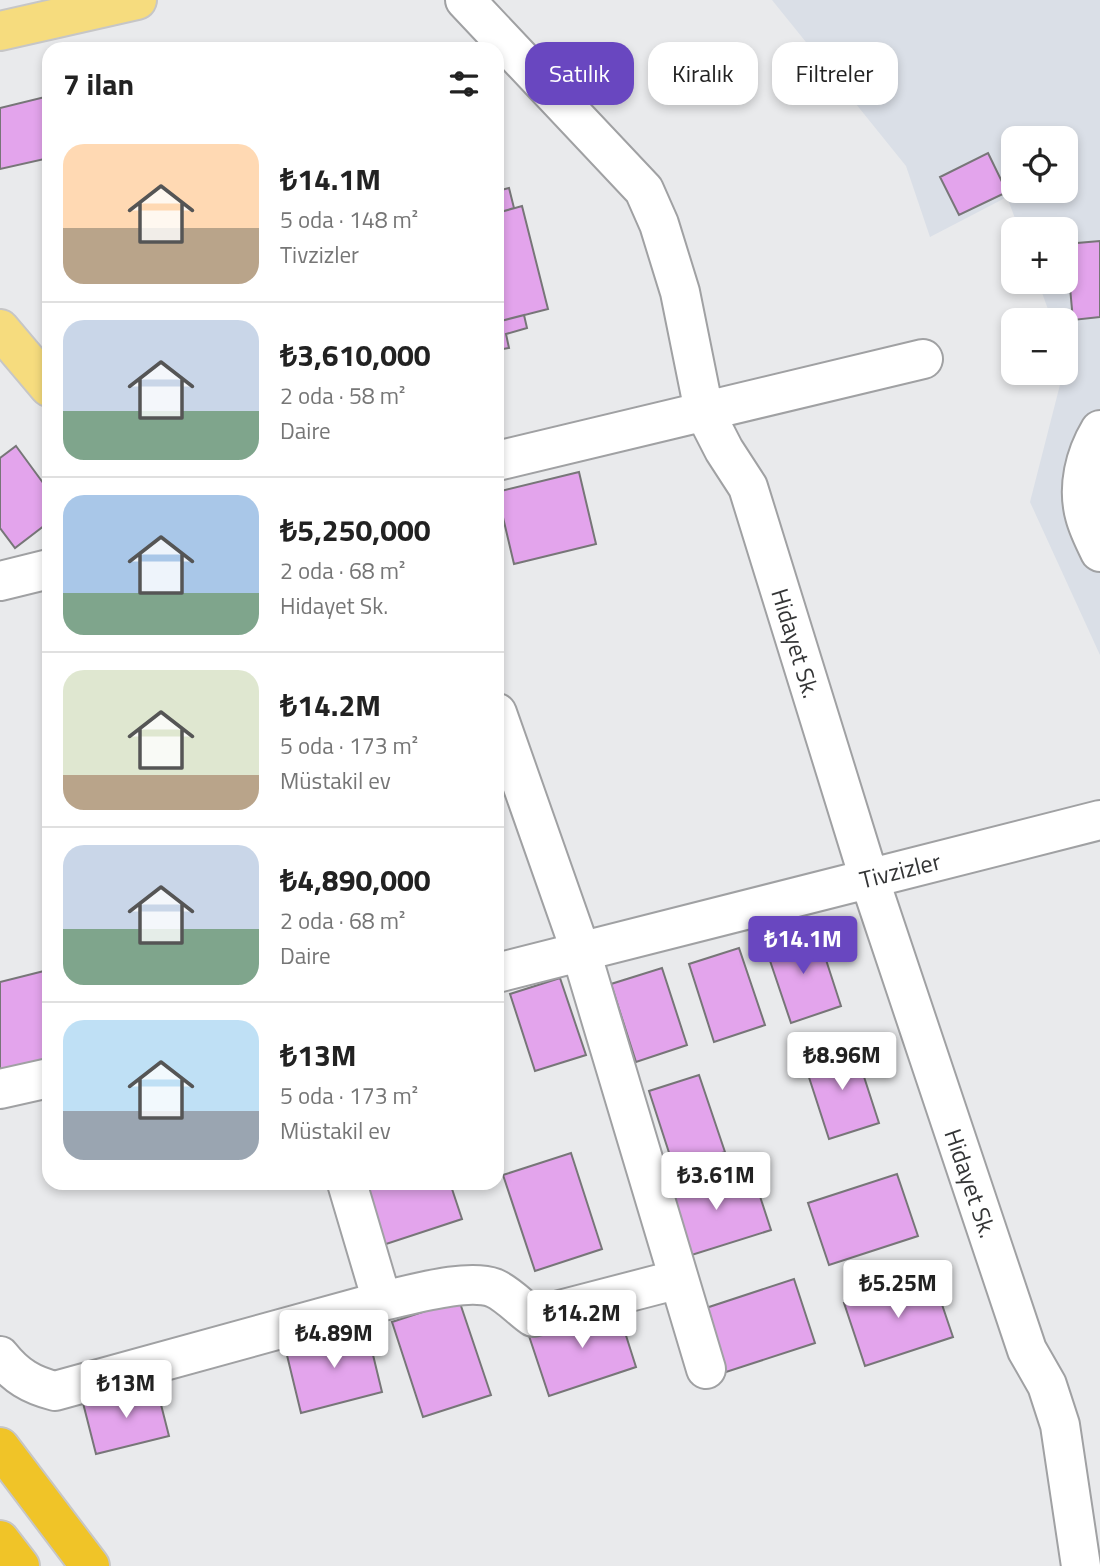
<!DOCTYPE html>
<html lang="tr">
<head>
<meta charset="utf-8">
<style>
	:root { --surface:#fff; --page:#f2f2f2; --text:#222; --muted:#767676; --line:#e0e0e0; --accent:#6947c0 }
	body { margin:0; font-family:"Titillium Web",sans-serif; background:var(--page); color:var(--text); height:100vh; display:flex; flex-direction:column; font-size:26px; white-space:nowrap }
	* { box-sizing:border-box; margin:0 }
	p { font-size:23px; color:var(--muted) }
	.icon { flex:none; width:38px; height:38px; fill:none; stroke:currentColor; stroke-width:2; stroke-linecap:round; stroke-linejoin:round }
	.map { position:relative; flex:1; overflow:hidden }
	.panel { position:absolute; left:42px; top:42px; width:462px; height:1148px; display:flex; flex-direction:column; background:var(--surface); border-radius:21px; box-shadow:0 4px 10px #0003 }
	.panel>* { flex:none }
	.top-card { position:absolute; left:525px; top:42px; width:469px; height:63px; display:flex; gap:14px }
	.buttons { position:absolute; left:1001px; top:126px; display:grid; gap:14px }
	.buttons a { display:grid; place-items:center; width:77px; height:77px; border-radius:14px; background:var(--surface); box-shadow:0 4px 10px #0003; font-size:35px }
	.price { position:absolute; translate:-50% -60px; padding:0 16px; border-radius:7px; background:#fff; color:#222; font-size:23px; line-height:46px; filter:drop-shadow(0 2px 4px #0008) }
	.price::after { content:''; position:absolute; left:50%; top:42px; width:21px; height:16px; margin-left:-10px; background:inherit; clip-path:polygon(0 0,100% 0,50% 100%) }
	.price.current { background:var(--accent); color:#fff }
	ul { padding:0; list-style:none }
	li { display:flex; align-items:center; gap:21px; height:175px; padding:0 21px }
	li+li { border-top:2px solid var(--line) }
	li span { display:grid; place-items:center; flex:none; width:196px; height:140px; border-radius:21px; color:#555 }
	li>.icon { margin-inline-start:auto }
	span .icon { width:84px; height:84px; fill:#fffc; stroke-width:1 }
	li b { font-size:30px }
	h2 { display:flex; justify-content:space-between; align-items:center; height:84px; padding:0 21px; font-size:30px }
	.pill { padding:0 24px; border-radius:21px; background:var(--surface); box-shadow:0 4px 10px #0003; font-size:24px; line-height:63px }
	.pill.current { background:var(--accent); color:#fff }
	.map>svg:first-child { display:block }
</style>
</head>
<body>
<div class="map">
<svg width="1100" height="1566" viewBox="0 0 1100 1566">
	<rect width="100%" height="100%" fill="#e9eaec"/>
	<path fill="#dadfe7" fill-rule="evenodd" d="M772,0H1100V655L1030,502L1063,373H1066V320H1052L1038,282H1066V229H1019L1007,197L930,237L906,166ZM1013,138H1066V191H1013Z"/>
	<path fill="#e3a4ec" stroke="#777678" stroke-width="2" d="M49,96V158L0,169V108Z
		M988,153L1007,192L959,215L940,177Z
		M509,188L514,208L497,213V191Z
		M522,206L548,309L497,322V213Z
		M1100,241V317L1073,320L1066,244Z
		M524,315L527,328L506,334L509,348L497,350V322Z
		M16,446L49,491V522L15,548L0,528V458Z
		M579,472L596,544L514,564L497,492Z
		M816,929L841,1006L791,1023L765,946Z
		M739,948L765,1025L714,1042L689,964Z
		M662,968L687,1045L636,1062L611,984Z
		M44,971L49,993V1060L0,1072V982Z
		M560,978L586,1055L535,1071L510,994Z
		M854,1046L879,1123L829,1139L804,1062Z
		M699,1075L725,1152L674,1168L649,1091Z
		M571,1153L602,1249L535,1271L503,1175Z
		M750,1166L771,1230L682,1258L662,1195Z
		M897,1174L918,1236L829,1265L808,1203Z
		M358,1183H450L462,1219L374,1248Z
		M932,1275L953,1337L865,1366L844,1303Z
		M794,1279L815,1343L726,1372L706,1308Z
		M459,1300L491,1395L423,1417L392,1322Z
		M616,1304L636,1367L549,1396L528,1333Z
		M366,1326L382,1392L301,1413L285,1347Z
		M156,1385L169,1436L96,1454L83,1403Z"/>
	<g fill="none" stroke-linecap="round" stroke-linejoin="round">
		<defs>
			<path id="minor" d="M465,0L644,190L659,224L680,292L704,411L724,450L748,487L869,878L1027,1350L1047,1385L1060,1425L1081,1566
				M1100,430C1085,455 1077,487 1085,516C1088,528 1094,540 1100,552
				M497,461L923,359
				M0,581L49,569
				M497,713L581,952L706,1369
				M497,973L1100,820
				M0,1089L49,1078
				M382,1301C411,1295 467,1278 494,1288C508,1294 520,1308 533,1317L679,1279
				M0,1356C16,1376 31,1385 55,1391L382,1301L347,1183"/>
			<path id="major" d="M0,31L137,0
				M0,329L49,387"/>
			<path id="highway" d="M0,1447L90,1566
				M0,1540L20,1566"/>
		</defs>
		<use href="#minor" stroke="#a0a1a3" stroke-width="42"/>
		<use href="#major" stroke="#c6c6c7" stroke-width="42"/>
		<use href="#highway" stroke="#c6c6c7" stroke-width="42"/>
		<use href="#minor" stroke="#fff" stroke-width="38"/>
		<use href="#major" stroke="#f6dc7e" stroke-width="38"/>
		<use href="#highway" stroke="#f0c428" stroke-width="38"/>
	</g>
	<g text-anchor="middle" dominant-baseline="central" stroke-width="5" stroke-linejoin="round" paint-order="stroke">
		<g font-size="24" fill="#343536" stroke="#fff">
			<text transform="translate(796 643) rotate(73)">Hidayet Sk.</text>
			<text transform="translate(900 870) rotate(-14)">Tivzizler</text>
			<text transform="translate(971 1183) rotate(71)">Hidayet Sk.</text>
		</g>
	</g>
</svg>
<div class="buttons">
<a><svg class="icon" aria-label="locate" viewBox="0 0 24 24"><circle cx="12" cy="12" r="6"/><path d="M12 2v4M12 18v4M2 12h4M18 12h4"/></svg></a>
<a>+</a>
<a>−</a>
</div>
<b class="price current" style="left:803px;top:976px">₺14.1M</b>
<b class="price" style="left:842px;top:1092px">₺8.96M</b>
<b class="price" style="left:716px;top:1212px">₺3.61M</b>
<b class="price" style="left:898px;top:1320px">₺5.25M</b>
<b class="price" style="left:582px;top:1350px">₺14.2M</b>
<b class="price" style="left:334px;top:1370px">₺4.89M</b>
<b class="price" style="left:126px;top:1420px">₺13M</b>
<div class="top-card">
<a class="pill current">Satılık</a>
<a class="pill">Kiralık</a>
<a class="pill">Filtreler</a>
</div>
<section class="panel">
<h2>7 ilan<svg class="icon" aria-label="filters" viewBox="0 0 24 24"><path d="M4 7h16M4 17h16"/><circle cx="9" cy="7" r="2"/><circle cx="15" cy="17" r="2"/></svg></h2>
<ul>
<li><span style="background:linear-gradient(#ffd9b3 60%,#b9a48a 0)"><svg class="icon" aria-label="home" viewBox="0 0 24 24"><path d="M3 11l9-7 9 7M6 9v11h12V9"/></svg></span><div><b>₺14.1M</b><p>5 oda · 148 m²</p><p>Tivzizler</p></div></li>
<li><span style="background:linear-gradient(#c9d6e8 65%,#7fa58c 0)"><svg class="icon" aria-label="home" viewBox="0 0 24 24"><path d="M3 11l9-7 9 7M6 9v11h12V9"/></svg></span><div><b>₺3,610,000</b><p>2 oda · 58 m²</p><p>Daire</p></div></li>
<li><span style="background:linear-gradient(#a9c7e8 70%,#7fa58c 0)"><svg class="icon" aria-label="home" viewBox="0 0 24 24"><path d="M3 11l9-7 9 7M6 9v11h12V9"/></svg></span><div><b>₺5,250,000</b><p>2 oda · 68 m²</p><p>Hidayet Sk.</p></div></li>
<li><span style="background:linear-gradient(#dfe7d0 75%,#b9a48a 0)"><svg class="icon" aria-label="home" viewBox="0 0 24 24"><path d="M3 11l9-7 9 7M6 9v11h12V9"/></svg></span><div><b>₺14.2M</b><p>5 oda · 173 m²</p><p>Müstakil ev</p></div></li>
<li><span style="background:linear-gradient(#c9d6e8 60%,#7fa58c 0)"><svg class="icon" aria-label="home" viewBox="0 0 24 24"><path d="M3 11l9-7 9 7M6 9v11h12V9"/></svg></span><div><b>₺4,890,000</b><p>2 oda · 68 m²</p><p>Daire</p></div></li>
<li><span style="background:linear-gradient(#bfe0f5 65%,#9aa5b1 0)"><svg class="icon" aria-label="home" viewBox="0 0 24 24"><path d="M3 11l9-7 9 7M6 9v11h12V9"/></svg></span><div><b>₺13M</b><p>5 oda · 173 m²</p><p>Müstakil ev</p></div></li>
</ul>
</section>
</div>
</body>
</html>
